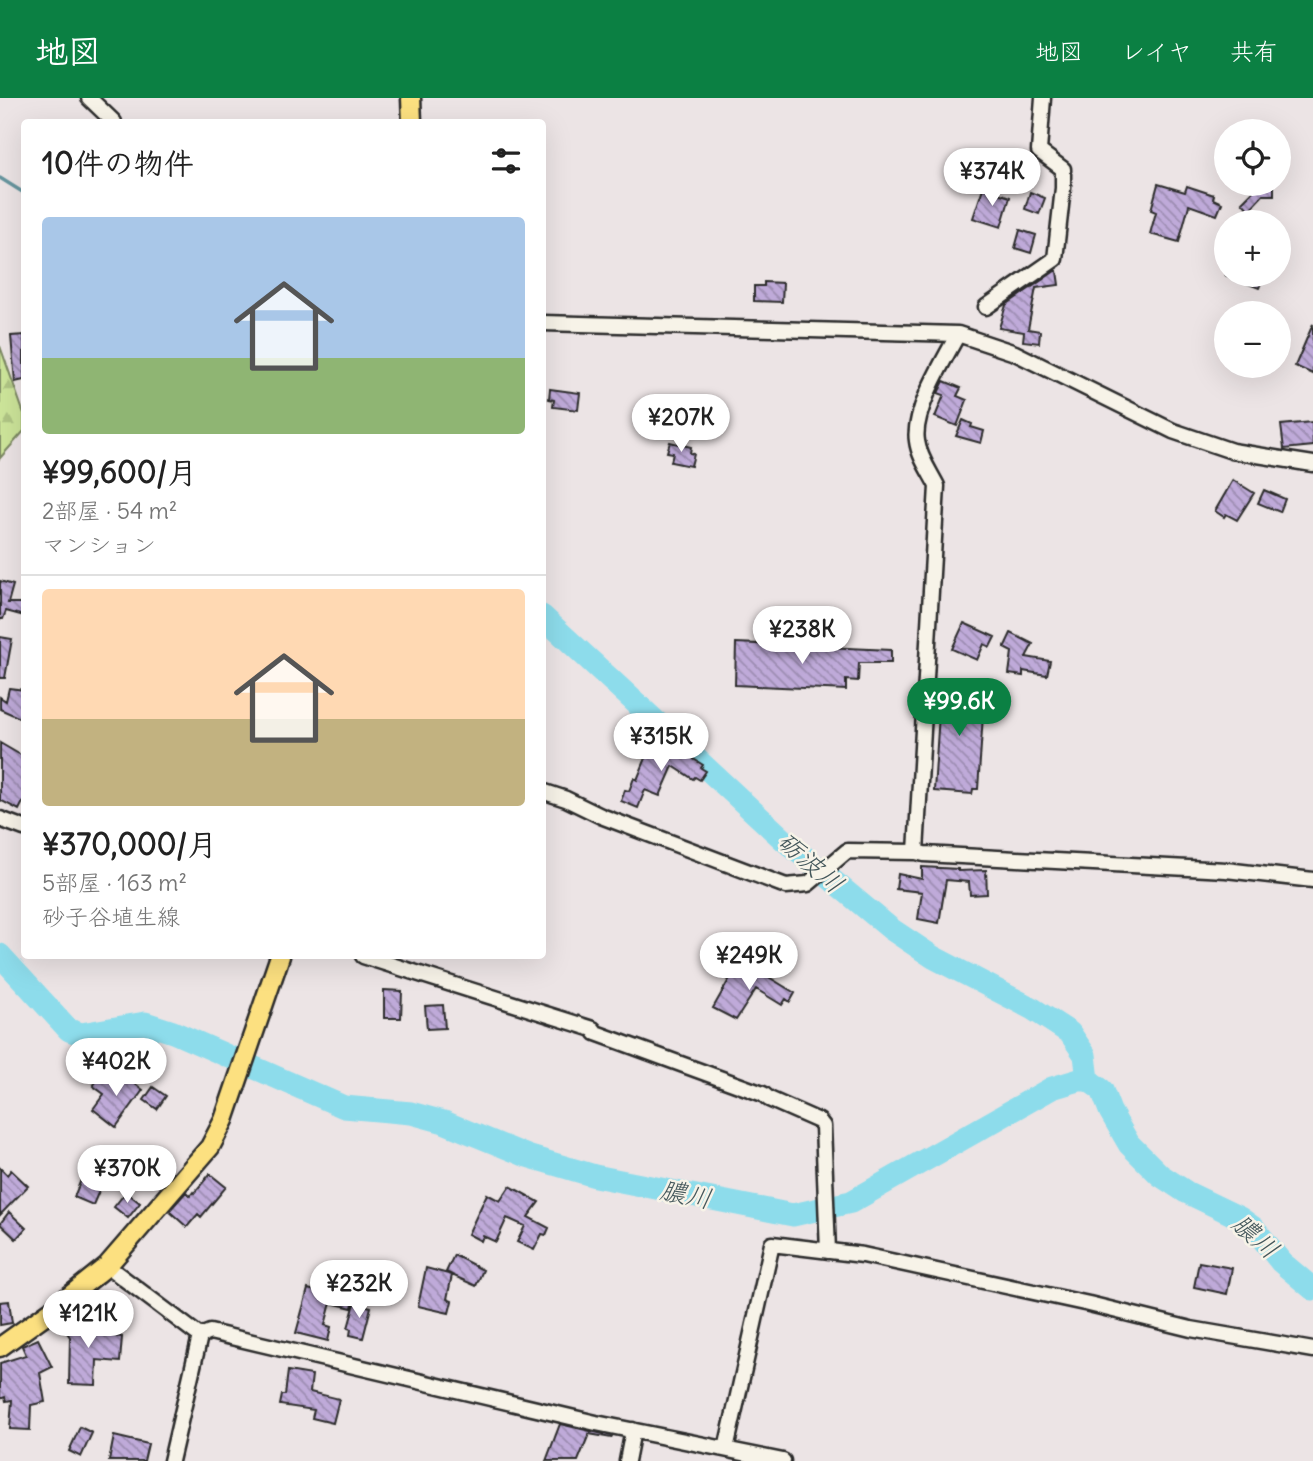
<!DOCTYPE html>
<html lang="ja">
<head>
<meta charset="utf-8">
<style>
	:root { --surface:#fff; --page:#f2f2f2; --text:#222; --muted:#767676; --line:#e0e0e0; --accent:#0b8043 }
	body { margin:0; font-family:Delius,"Klee One",sans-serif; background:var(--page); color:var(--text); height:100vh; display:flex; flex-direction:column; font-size:26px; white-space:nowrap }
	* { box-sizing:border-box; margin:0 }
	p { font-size:23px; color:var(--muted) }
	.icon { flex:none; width:38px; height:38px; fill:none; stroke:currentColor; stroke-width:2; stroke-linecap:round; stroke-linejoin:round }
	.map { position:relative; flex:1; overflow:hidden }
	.panel { position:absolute; left:21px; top:21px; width:525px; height:840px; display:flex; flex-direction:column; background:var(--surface); border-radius:7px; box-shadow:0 7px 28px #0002 }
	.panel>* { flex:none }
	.fabs { position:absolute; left:1214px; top:21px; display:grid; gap:14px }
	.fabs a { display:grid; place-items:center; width:77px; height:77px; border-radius:50%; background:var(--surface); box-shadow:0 7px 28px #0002; font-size:35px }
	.price { position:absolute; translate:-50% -60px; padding:0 16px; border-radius:24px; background:#fff; color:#222; font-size:23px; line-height:46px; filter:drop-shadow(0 2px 4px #0008) }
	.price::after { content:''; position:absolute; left:50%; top:42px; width:21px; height:16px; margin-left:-10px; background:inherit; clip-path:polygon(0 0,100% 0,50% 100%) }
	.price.current { background:var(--accent); color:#fff }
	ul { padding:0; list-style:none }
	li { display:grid; align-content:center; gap:14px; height:371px; padding:0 21px }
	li+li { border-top:2px solid var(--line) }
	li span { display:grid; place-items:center; height:217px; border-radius:7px; color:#555 }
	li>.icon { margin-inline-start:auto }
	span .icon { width:126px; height:126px; fill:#fffc; stroke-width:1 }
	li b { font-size:30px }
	h2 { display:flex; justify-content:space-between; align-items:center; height:84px; padding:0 21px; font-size:30px }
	header { display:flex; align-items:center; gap:42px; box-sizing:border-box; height:98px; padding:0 35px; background:var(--accent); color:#fff }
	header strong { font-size:33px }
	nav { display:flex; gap:38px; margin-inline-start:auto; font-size:24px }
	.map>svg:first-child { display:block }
</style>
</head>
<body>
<header>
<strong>地図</strong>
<nav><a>地図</a><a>レイヤ</a><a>共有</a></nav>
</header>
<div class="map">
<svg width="1313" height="1363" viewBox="0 0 1313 1363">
	<defs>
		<pattern id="forest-firs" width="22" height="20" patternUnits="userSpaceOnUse" patternTransform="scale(1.75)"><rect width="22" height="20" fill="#cde59a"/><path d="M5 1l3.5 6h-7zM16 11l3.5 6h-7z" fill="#b0c585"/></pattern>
		<pattern id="building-back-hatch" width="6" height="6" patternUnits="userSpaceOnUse" patternTransform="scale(1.75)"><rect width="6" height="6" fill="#bfaad9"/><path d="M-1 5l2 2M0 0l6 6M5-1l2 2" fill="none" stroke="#9b8bb0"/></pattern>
	</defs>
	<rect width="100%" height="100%" fill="#ece4e5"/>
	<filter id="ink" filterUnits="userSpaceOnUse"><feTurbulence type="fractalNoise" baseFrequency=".0143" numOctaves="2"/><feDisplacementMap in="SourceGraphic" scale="14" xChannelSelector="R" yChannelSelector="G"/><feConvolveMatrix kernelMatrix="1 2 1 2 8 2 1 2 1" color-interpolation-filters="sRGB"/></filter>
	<g filter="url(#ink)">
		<path fill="url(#forest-firs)" stroke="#7c8862" stroke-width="2" d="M0,248L24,316V333L0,360Z"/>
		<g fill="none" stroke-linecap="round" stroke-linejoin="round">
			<path stroke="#66959e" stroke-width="3.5" d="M0,80L24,95"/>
			<path stroke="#8ddceb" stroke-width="23" d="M542,518L784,742L891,831L933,859L1033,911L1070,935L1085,957L1088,982
				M0,857L69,932L81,936L145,925L173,934L344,1009L411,1015L444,1024L527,1058L595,1078L793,1117L851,1104L1052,990L1079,982H1088L1102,992L1110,1013L1129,1046L1160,1077L1186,1094L1240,1120L1254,1130L1281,1164L1313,1191"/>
		</g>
		<path fill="url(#building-back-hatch)" stroke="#2b2b2b" stroke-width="2" d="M1158,86L1185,94L1187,88L1214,97L1213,101L1222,105L1217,117L1189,107L1179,144L1150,136L1156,114L1151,112Z
			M1256,86H1274V97H1263L1249,112L1242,104L1256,90Z
			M983,90L1010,99L1001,129L973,120Z
			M1030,94L1045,100L1039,116L1025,111Z
			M1020,132L1036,137L1031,155L1015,150Z
			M1055,173H1057L1059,187L1036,190L1028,231L1040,233L1039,245L1023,243L1024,234L999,230L1006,207Z
			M1225,177H1264L1259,190Z
			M764,184L783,185L782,204L754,203V188H764Z
			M1313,226V276L1295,268Z
			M24,237V282L15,284L11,238Z
			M944,283L961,290L957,298L967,302L957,328L935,319L944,297L938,295Z
			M550,291L580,295L578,312L553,309L554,302L549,301Z
			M963,322L972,326L971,329L984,333L981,345L956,338Z
			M1312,324L1313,348L1284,351L1281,327Z
			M670,344L691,349L690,355L694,356L691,368L671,364L673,355L667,354Z
			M1233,382L1254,395L1237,422L1226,416L1224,419L1215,413Z
			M1264,392L1285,401L1280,414L1258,405Z
			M0,483L13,487L8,505H24V518L6,513L3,521H0Z
			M964,525L995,539L990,549L984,546L977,562L952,551Z
			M1011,535L1033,546L1026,559L1050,563L1047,577L1023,573V578L1009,576L1012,554L1004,550Z
			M0,539L12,541L5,580H0Z
			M736,545L891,552V565H859L858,583L846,582V592L735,587Z
			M941,585L985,588L978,691H973L972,696L934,693Z
			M9,590L24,592V611L20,620L0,611V599L6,603Z
			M672,643L682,651L681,653L703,667L701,670L706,673L700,682L695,679L693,681L673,668L660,698L645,692L638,710L621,703L625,692L629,693L634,680L637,682L648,655L661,660Z
			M0,645L24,659V702L19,712L0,702Z
			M922,769L958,771V773L986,772L987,796L970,797L969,784L946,782L939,825L918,821L922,794L896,791L898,776L922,781Z
			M754,870L795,895L790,904L786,901L782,907L756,891L736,922L713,910L734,873L747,881Z
			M384,892L402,893L401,920H384Z
			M443,907L445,930L427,931L425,908Z
			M121,975L143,992L116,1029L93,1011L104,996L93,988L101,977L113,985Z
			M153,989L166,998L157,1011L144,1002Z
			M0,1070L7,1077L11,1072L28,1088L0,1117Z
			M85,1072L104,1081L93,1107L74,1099Z
			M210,1076L226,1089L201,1119L198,1116L187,1129L169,1113L186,1094L190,1098L193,1094L194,1095Z
			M510,1088L539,1104L528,1119L549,1130L546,1137L542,1136L534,1152L517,1144L525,1128L507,1120L496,1144L483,1138L481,1143L468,1136L487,1096L500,1103Z
			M126,1094L140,1105L128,1120L114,1109Z
			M9,1114L26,1130L16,1141L0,1126Z
			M454,1157L483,1172L476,1188L452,1177L447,1201L452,1203L449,1215L418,1208L426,1170L452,1177L446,1174Z
			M1199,1164L1232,1170L1227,1196L1194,1189Z
			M333,1190L355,1197L352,1210L331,1205L325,1227L331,1229L328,1243L296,1235L308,1191L331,1197Z
			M9,1203L12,1225L0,1227V1204Z
			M355,1205L371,1209L363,1240L350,1237L351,1231L348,1230Z
			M75,1211L88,1229H93V1236L122,1239L120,1264L97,1262L96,1287L69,1286L70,1239L59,1223Z
			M38,1241L52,1269L40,1275L45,1304L31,1307L30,1332L10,1331L12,1302L6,1303L5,1299L0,1301V1265L26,1257L22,1248Z
			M288,1273L312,1277L310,1294L339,1301L333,1325L312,1320L314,1312L280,1307L282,1297H285Z
			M560,1326L612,1338L611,1340L589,1336L578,1363H546Z
			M80,1329L92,1335L81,1359L69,1353Z
			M114,1338L148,1346L144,1363H109Z"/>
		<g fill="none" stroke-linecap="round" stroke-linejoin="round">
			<defs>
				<path id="minor" d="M89,0L114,24
					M986,209L1055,161L1063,90V71L1039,53L1043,0
					M542,225L958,236L1015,255L1173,333L1232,353L1313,366
					M542,693L566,701L601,718L786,788L808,786L847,753L916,754L924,756L1226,772L1313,782
					M0,721L24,730
					M916,754L937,388C930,374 919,359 917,343C912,314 944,262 958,236
					M363,858L593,931L596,935L763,996L769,1001L819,1023L823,1028L828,1153
					M107,1168L200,1238
					M200,1238L210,1234L596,1325L783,1363
					M726,1351L772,1146L863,1157L1089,1206L1191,1231L1313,1252
					M171,1363L200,1238
					M627,1363L633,1332"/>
				<path id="major" d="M411,0L412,24
					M0,1249L52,1212L107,1168L210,1049L224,1022L280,858"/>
			</defs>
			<use href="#minor" stroke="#2b2b2b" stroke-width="19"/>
			<use href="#major" stroke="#2b2b2b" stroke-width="23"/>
			<use href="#minor" stroke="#f7f3e8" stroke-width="14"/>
			<use href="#major" stroke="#fce080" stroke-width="18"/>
		</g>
	</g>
	<g text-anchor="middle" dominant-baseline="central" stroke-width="5" stroke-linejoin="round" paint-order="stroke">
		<g font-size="26" font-style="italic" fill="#44575b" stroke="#f7f3e8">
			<text transform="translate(811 764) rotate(41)">砺波川</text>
			<text transform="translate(686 1096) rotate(11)">膿川</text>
			<text transform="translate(1256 1138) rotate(41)">膿川</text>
		</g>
	</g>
</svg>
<div class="fabs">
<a><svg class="icon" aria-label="locate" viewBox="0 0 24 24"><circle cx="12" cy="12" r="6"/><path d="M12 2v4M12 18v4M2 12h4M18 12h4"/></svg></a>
<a>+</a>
<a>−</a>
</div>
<b class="price" style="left:992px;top:110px">¥374K</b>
<b class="price" style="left:681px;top:356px">¥207K</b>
<b class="price" style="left:802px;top:568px">¥238K</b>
<b class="price current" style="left:959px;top:640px">¥99.6K</b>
<b class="price" style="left:661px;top:675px">¥315K</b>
<b class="price" style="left:749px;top:894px">¥249K</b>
<b class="price" style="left:116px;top:1000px">¥402K</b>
<b class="price" style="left:127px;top:1107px">¥370K</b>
<b class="price" style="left:359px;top:1222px">¥232K</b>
<b class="price" style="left:88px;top:1252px">¥121K</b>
<section class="panel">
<h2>10件の物件<svg class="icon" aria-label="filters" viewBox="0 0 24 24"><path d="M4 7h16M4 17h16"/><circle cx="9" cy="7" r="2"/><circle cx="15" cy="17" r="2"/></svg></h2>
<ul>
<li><span style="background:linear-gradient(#a9c7e8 65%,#8fb573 0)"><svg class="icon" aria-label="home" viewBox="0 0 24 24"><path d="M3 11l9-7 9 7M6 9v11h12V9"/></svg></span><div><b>¥99,600/月</b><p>2部屋 · 54 m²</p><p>マンション</p></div></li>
<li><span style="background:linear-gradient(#ffd9b3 60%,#c2b280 0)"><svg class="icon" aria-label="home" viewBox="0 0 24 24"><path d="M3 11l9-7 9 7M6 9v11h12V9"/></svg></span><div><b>¥370,000/月</b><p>5部屋 · 163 m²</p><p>砂子谷埴生線</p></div></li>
</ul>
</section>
</div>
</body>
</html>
